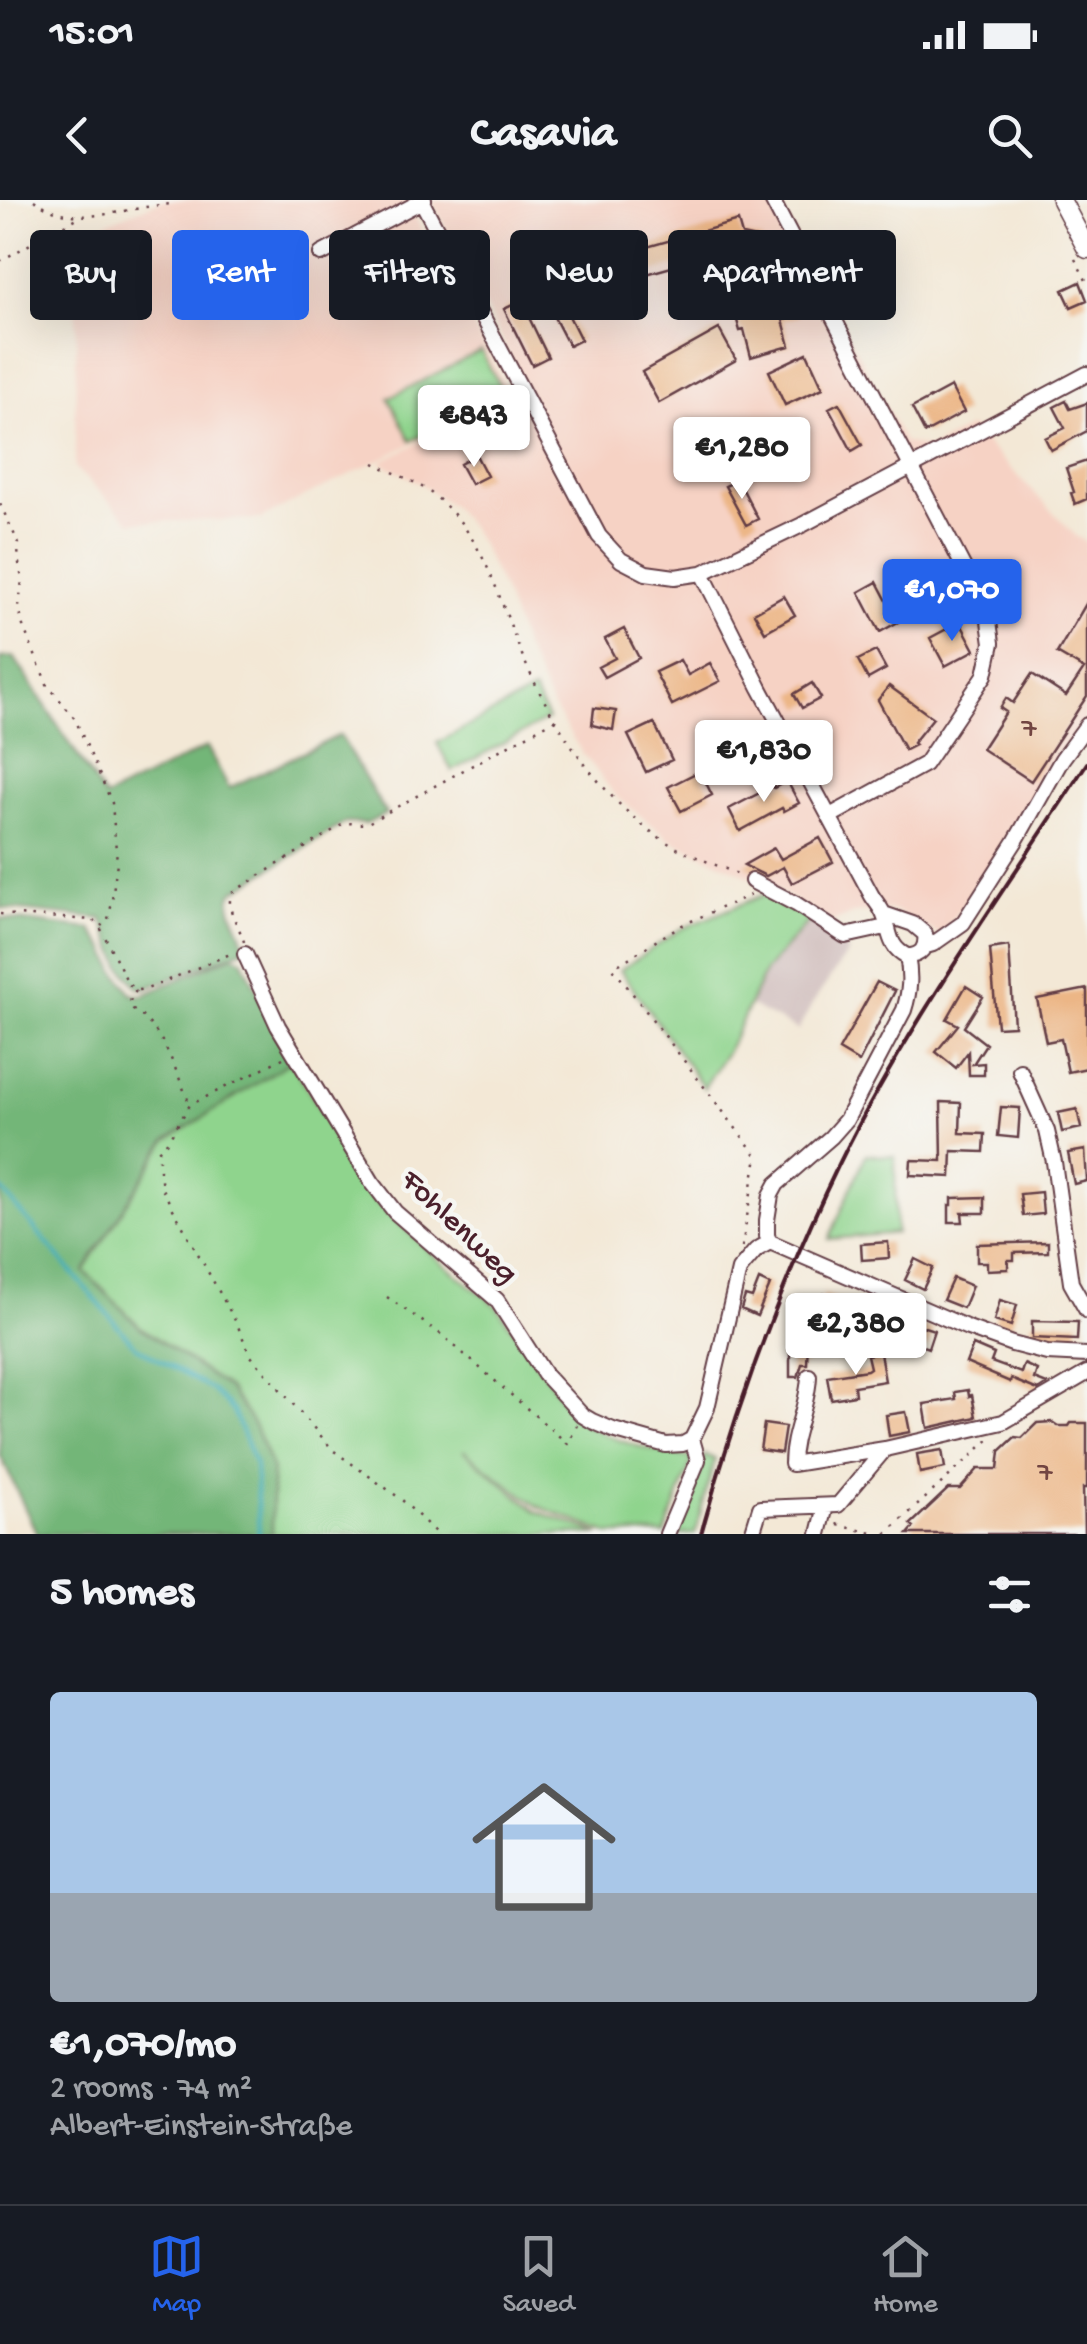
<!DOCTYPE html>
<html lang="en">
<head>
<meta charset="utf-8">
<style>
	:root { --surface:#171b24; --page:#242831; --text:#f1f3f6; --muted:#9ea1a6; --line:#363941; --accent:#2563eb }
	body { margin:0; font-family:"Gochi Hand",sans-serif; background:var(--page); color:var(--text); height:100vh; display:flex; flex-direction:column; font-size:38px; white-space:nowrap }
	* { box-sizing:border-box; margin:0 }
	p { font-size:32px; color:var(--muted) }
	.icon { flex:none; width:55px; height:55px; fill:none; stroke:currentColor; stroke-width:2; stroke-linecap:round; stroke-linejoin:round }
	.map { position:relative; height:1334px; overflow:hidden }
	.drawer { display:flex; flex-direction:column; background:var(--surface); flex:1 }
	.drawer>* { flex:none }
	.hud { position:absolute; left:30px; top:30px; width:1028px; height:90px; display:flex; gap:20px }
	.price { position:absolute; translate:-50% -85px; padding:0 22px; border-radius:10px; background:#fff; color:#222; font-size:32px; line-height:65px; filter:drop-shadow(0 2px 5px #0008) }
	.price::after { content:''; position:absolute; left:50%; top:60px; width:30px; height:22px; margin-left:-15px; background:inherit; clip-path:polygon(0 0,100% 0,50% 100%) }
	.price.selected { background:var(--accent); color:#fff }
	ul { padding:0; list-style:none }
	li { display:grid; align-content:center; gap:20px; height:530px; padding:0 50px }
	li span { display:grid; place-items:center; height:310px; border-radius:10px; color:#555 }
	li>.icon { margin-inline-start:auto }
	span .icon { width:180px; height:180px; fill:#fffc; stroke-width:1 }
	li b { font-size:42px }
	h2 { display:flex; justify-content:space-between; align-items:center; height:120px; padding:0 50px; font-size:42px }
	.chip { padding:0 35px; border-radius:10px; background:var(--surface); box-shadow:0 10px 40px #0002; font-size:35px; line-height:90px }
	.chip.selected { background:var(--accent); color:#fff }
	.status { display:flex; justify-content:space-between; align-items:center; height:70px; padding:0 50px; background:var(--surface); direction:ltr }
	.status svg { height:28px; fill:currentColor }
	header { display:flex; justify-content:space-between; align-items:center; height:130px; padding:0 50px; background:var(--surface); font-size:45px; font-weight:700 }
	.tab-bar { display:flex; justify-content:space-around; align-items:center; height:140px; border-top:2px solid var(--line); background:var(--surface); font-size:28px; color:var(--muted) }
	.tab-bar a { display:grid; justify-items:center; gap:5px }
	.tab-bar .selected { color:var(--accent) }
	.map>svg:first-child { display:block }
</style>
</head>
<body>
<div class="status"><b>15:01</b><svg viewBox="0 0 49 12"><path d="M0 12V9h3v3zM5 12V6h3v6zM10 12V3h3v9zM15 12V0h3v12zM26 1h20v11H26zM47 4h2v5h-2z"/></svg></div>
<header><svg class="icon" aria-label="back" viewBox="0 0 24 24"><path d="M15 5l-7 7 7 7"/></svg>Casavia<svg class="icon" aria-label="search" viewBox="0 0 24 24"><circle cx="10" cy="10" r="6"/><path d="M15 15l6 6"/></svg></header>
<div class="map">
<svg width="1087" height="1334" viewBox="0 0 1087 1334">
	<rect width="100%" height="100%" fill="#f6f6f2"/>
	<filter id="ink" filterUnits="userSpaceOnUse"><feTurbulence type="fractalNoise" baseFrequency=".01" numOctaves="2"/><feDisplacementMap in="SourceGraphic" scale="20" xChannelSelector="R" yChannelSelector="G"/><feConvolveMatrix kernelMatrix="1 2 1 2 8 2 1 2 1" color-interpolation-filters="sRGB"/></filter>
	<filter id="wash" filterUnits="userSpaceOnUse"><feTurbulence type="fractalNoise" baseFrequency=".0048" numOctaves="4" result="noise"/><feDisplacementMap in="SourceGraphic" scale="40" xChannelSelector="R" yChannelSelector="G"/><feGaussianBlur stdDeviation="2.25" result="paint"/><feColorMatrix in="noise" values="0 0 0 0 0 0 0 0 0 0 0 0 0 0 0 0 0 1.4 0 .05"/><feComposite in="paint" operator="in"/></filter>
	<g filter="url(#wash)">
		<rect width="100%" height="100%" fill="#f3e8d6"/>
		<path fill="#f6d2c4" d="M162,0H406L510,195L260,319L131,322L75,268L77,35Z
			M432,0H777L904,242L929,249L970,227L1076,336L1087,342V515L986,675L940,735L909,717L891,710L855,713L833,722L765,683L671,640L617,597L583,554L552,506L526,451L502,388L476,335L452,306L420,283L380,262L527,189Z"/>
		<path fill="#d1bfbe" d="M810,719L849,751L812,804L798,830L749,805L765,771Z"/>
		<path fill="#8fd48d" stroke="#6c7a5c" stroke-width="2.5" d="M481,151L504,194L411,241L389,198Z
			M533,491L548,519L452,571L437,543Z
			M768,693L810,719L765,771L730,846L704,888L620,770L681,729Z
			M291,861L375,1001L442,1063L496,1105L574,1216C603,1241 656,1251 693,1258L665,1334H609L537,1306L463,1250L536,1311L600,1334H272V1268L254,1225L228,1188L140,1127L84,1071L166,941Z
			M866,954L895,957L896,1033L829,1039Z
			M705,1255L715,1259L695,1334H673L693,1292Z"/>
		<path fill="#73b678" stroke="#5e6a52" stroke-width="2.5" d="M14,457L105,598L207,547L229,588L340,535L386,614L366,624L345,623L233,692C223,710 245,728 244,749L147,788H138L121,766L102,719L0,708V458Z
			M0,718L91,729L106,749L115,770L133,795H144L233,755L242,759L291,861L166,941L84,1071L140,1127L228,1188L254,1225L272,1268V1334H37L0,1255Z"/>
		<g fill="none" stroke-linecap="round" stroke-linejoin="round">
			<path stroke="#3aabb7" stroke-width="4" d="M0,988L135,1146L212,1190L233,1211L255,1264L259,1334"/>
		</g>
		<g id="blocks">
			<path fill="#ecb686" d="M738,21L742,35L760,39L776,56L784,73L798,116L783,120L790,146L751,157L744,130L740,131L718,54L643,75L636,50Z
				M1080,82L1087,100L1071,107L1063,90Z
				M553,84L581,140L569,146L540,90Z
				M521,101L548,157L532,165L504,109Z
				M719,129L736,160L659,203L642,172Z
				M807,153L823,188L785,205L769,171Z
				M951,187L964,212L925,233L912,208Z
				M1066,201L1070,209L1087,203V231L1051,250L1045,238L1065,228L1054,207Z
				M839,203L862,245L852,251L829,208Z
				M476,255L487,276L471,284L460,264Z
				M1087,261V299L1075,304L1071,293L1074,292L1066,268Z
				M738,280L758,319L746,325L725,286Z
				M877,382L898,422L880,432L859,392Z
				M784,396L795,415L765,432L754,413Z
				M1087,402V496L1031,581L982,549L1006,512L1000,508L1006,498L1013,503L1032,474L1066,496L1084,469L1057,453Z
				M960,422L975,450L945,466L930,438Z
				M624,429L639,458L604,477L598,467L615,458L605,439Z
				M876,451L886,469L868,479L858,460Z
				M680,460L688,475L710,463L720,481L672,505L655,472Z
				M812,483L821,498L802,508L794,494Z
				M889,486L933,518L913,543L915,545L905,550L878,500Z
				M594,508L616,511L613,530L592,525Z
				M654,523L672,560L646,572L628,535Z
				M700,571L712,595L681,611L668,587Z
				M787,581L799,603L784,611L782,608L740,631L729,609L773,586L774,588Z
				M820,638L833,662L792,683L783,667L766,676L744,665L774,648L781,659Z
				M1009,746L1014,826L997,827L990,749Z
				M877,782L895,791L859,862L839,850Z
				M966,786L983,797L964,827L986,844L973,864L984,863V875H969L968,852L956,868L936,852L958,825L947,819Z
				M1087,789V868L1068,872L1061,839L1046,842L1037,799Z
				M941,902L961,903L960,933L985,934L984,952L952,951L951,977L910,975L911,960L942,961Z
				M1001,907L1020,908L1018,938L998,936Z
				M1077,909L1081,928L1062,932L1058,913Z
				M1085,950L1087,981L1074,984L1068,953Z
				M1041,992L1043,1014L1023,1016L1020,994Z
				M985,997V1013H962L963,1022H949V1005H952V998Z
				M888,1042L889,1058L862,1060L861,1044Z
				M1048,1042V1052L1014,1053V1060H1008V1069L987,1070V1062H977V1044Z
				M915,1059L933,1068L923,1089L905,1080Z
				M953,1078L972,1086L963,1108L943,1100Z
				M759,1080L770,1085L757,1116L741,1109L745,1096L752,1098Z
				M824,1094L845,1102L843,1108L864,1114L861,1123L839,1116L838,1121L817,1113Z
				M1000,1100L1017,1105L1011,1126L994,1121Z
				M891,1116L934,1130L928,1148L886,1133Z
				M1032,1121L1078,1122L1077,1140L1032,1138Z
				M790,1135H802V1142H808L807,1164H802L798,1177H790Z
				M973,1145L994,1154L991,1162L1021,1173L1024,1164L1037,1170L1034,1179L1047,1184L1038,1190L1011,1179L1010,1182L966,1163Z
				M880,1153L885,1181L854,1186L855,1195L831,1199L827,1176L867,1170L870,1168L867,1155Z
				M968,1190L969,1196L972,1195L976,1217L928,1228L924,1204L956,1199L955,1192Z
				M906,1212L910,1232L889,1236L886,1215Z
				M1052,1222L1058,1226H1069L1071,1223H1087V1288H1083L1084,1334H908L914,1327L911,1324L948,1289H960L978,1269H998L1000,1251L1015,1237L1022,1238L1037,1223Z
				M764,1224L785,1227L781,1253L760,1250Z
				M942,1250L945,1268L920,1273L917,1254Z"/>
		</g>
	</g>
	<g filter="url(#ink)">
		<use href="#blocks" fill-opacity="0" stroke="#633d45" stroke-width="2.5"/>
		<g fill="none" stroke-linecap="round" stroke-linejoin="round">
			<defs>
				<path id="minor" d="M421,0L599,336L621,360L646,373L675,377L702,373L802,325L1087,174
					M772,0L988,414L992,443L985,475L925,564L830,616
					M321,54L424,0
					M702,373L760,488L872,696C875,701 879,705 882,711C891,728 886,746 907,756C911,776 910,791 904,810L846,920L831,937L777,984L771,995L767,1020V1036L770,1042
					M752,681L796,704L845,736L886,727
					M884,714L913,724L925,734C927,748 921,756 907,756
					M926,746L933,744L963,723L1015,642L1062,559L1087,525
					M245,754L278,826L372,982L395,1012L497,1100L545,1175L582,1215L592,1221L613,1230L666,1245L683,1244L692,1239L707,1208L739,1070L756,1050L770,1042L968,1128L1012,1144L1047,1153L1087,1155
					M1020,871L1047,931L1054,962L1071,1083L1087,1111
					M809,1176C808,1207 792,1233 792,1264L885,1249
					M667,1334L698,1260L692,1239
					M752,1334L760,1308L838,1305L885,1249L1003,1222L1087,1173
					M819,1334L826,1306"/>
				<path id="major" d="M1061,0L1087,49"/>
			</defs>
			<use href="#minor" stroke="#633d45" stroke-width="18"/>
			<use href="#major" stroke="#633d45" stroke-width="21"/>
			<path stroke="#633d45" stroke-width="2.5" stroke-dasharray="2.5 8" stroke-linecap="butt" d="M34,0C81,32 122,6 173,4
				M1075,59L1087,82
				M0,61L77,18
				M374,263C390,271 407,278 422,287C489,330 499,409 531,475C562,539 613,614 677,648C697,658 719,666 740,675
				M0,304L19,344L18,358L22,379L19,407L23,426L47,484L75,519L112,603L117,662L111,707L108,719L101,726
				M0,714L93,720L100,727L129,785L137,790L147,789L230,754
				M244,742C240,726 223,707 233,692L345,623L366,624L556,519
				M136,791L130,798L133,810C164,829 175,870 189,902
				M283,858L190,905L166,943L158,951L162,989L237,1124L250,1155L334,1251L401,1299L437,1334
				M742,1047L757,956L613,768L678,727L752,694
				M387,1097L442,1135L568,1244L577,1225
				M838,1325L844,1317
				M838,1325L876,1334
				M886,1334L992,1237"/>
			<use href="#minor" stroke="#fff" stroke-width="14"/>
			<use href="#major" stroke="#fff" stroke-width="18"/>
			<path stroke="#4a1f2b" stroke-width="4" d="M701,1334C736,1207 781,1083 839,964C906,826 1003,693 1087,563"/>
		</g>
	</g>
	<g text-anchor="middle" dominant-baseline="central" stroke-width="9" stroke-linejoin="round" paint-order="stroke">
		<g font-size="28" fill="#724542">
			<text x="1029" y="530">7</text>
			<text x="1045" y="1274">7</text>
		</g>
		<g font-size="32" fill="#4a1f2b" stroke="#f6f6f2">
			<text transform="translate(458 1028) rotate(44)">Fohlenweg</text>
		</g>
	</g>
</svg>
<b class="price" style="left:474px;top:270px">€843</b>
<b class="price" style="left:742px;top:302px">€1,280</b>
<b class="price selected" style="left:952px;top:444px">€1,070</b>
<b class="price" style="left:764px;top:605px">€1,830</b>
<b class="price" style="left:856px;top:1178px">€2,380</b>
<div class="hud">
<a class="chip">Buy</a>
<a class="chip selected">Rent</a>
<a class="chip">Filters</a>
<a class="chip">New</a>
<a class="chip">Apartment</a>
</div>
</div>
<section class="drawer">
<h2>5 homes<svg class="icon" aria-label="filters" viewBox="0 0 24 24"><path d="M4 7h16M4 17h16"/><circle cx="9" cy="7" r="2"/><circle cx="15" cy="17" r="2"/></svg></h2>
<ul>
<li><span style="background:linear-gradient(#a9c7e8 65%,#9aa5b1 0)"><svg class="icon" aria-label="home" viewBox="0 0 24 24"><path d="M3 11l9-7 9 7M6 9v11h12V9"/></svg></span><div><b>€1,070/mo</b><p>2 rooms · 74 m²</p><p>Albert-Einstein-Straße</p></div></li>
</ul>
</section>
<nav class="tab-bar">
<a class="selected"><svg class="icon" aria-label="map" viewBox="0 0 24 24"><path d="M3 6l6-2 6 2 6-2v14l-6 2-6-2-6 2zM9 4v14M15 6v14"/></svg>Map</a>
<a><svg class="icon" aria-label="saved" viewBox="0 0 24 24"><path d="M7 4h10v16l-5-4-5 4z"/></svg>Saved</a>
<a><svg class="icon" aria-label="home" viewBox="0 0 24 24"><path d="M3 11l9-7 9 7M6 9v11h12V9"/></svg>Home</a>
</nav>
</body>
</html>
